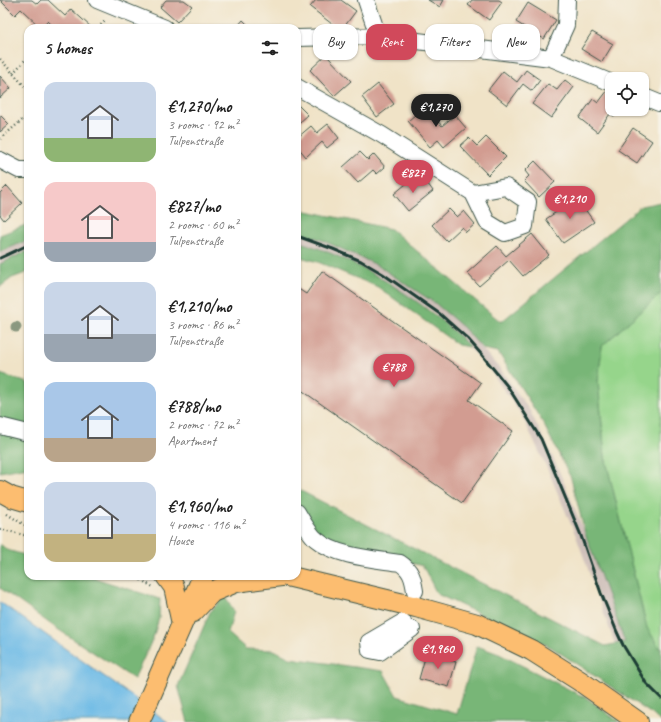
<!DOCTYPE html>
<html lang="en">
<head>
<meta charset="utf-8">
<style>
	:root { --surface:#fff; --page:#f6f6f6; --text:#222; --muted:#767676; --accent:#d1495b }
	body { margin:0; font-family:Caveat,sans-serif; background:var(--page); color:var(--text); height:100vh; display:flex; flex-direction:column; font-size:15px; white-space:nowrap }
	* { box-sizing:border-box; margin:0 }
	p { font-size:13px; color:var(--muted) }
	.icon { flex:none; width:22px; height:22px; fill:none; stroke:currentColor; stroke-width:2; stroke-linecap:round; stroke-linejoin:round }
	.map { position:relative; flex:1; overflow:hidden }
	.sheet { position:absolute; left:24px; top:24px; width:277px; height:556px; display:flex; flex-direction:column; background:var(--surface); border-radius:12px; box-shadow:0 1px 3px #0004 }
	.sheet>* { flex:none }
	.top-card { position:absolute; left:313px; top:24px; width:288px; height:36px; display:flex; gap:8px }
	.tools { position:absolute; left:605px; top:72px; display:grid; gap:8px }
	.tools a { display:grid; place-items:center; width:44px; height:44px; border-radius:8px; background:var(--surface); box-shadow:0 1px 3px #0004; font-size:20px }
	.price { position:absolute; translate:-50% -34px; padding:0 9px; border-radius:14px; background:var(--accent); color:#fff; font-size:13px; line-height:26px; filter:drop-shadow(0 1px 2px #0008) }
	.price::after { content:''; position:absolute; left:50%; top:24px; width:12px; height:9px; margin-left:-6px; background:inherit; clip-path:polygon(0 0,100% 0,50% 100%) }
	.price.on { background:#222; color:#fff }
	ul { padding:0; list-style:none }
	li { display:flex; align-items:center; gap:12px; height:100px; padding:0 20px }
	li span { display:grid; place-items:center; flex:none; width:112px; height:80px; border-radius:12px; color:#555 }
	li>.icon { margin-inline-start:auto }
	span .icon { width:48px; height:48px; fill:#fffc; stroke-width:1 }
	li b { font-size:17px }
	h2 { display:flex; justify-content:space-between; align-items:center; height:48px; padding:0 20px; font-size:17px }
	.tag { padding:0 14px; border-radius:12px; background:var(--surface); box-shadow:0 1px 3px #0004; font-size:14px; line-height:36px }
	.tag.on { background:var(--accent); color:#fff }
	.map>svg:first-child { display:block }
</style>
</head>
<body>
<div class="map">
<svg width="661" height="722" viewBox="0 0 661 722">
	<rect width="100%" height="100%" fill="#f7f3e8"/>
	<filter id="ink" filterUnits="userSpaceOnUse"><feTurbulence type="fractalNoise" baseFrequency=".025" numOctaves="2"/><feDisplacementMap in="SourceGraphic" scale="8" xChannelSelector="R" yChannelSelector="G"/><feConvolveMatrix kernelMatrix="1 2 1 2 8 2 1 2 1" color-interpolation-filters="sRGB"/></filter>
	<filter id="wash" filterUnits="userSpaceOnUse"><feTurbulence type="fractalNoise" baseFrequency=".012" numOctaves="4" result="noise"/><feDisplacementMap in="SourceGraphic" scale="16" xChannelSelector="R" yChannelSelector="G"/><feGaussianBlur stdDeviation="0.9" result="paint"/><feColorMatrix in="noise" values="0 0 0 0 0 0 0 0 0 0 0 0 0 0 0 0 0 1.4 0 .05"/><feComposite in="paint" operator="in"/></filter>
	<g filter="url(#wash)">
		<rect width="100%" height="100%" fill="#f0e3c7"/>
		<path fill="#cfc0ba" d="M297,232L319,239L377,265L435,303L463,327L501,370L530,411L557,466L585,533L626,642L615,644L576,536L547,468L521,414L492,373L454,331L430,310L371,272L316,247L297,241Z
			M28,240V251L0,264V252Z"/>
		<path fill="#96d58b" stroke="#5a8960" d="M661,293V650L647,628L605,457L598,382L602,346Z"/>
		<path fill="#78b677" stroke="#4c7a56" d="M661,202V293L602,346L598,382L605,457L647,628L661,650V722L652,714L551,647L437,594L423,566L321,541L297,503V489L605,646L625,642L585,533L571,478L542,421L498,352L483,349L463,327L435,303L377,265L320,239L297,232V209L391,229L501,322L641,206Z
			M28,224V240L0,252V235Z
			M297,241C359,260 425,301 470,347L458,345L378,287L318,262L297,256Z
			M28,251V272L12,278L0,287V264Z
			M0,374L28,383V467L0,472Z
			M0,544L7,550L28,556V576H88L160,599L159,618L153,638L134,679L56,628L0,588Z
			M225,596L234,611L228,633L246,649L274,650L290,658L383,671L397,696L457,714L477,646L499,654L588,699L619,722H188L178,686L210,612Z"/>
		<path fill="#6cbae6" stroke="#467c8d" d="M0,602L168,722H0Z"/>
		<g id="blocks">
			<path fill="#d29c91" d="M0,0H32L37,4L41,0H48L65,16L71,9L92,28H55L48,21L41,28L21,9L15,15Z
				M166,0H184L192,6L177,22L160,7Z
				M316,0H341L356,11L341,31L310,7Z
				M428,0H444L440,7Z
				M472,0H499L502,2L489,20L468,5Z
				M528,3L556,20L544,39L516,22Z
				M243,20L251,28H236Z
				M592,32L613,44L602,62L581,49Z
				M326,55L351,81L334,96L310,70Z
				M526,70L540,80L532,91L523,84L507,105L488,90L503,71L517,82Z
				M0,76L11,88L0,98Z
				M565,80L574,87L551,118L532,104L548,84L557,90Z
				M378,84L394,104L377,117L362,97Z
				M608,90L612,93V109H619L614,116L610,114L597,132L579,118L593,99L598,103Z
				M297,104L308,115L299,123L297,121Z
				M425,106L442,126L455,115L466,128L444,147L438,140L430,147L408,121Z
				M0,115L9,124L0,132Z
				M328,124L339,138L327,148L322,142L306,157L297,146V138L311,126L317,133Z
				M633,128L652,141L637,163L618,150Z
				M486,137L506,157L488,175L460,146L469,138L477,146Z
				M360,152L368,160L374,154L385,167L377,174L373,170L358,183L343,167Z
				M535,161L555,182L539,197L524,181L529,176L525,171Z
				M412,179L418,185L425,180L433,191L408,211L394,194Z
				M7,186L22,203L4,220L0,215V193Z
				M577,198L594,222L563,243L546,219Z
				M449,209L457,217L464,211L475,224L466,232L462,227L447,241L432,225Z
				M532,234L549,255L523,276L509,260L479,286L467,273L497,246L506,256Z
				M322,271L481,383L469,400L513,431L462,503L297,387V288L306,294Z
				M426,654L456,662L449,687L419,679Z"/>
		</g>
	</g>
	<g filter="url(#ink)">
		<use href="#blocks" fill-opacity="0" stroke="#3e564a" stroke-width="1"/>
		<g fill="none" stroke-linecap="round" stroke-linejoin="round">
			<defs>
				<path id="minor" d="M97,0L165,28
					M366,0L378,36
					M297,38L378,36L551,58L612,83
					M551,58L566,25L567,0
					M297,87L382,135L473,193L487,222L505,233L525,226L528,202L506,187L473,193
					M642,96L659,103
					M0,160L19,170H28
					M0,426L28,433
					M297,512C302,520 310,535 317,540C337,557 375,559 400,563C411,570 413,578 415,591
					M403,622L369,642L370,650L380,652L412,629"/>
				<path id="major" d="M0,491L11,497L28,502
					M166,576L174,587L182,624
					M287,576L416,607L477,624L531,650L580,681L638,722
					M193,612L212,592L236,582L281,576
					M139,722L203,576"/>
			</defs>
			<use href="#minor" stroke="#3e564a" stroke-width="18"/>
			<use href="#major" stroke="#3e564a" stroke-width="22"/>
			<path stroke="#3e564a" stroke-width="2.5" stroke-dasharray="1 3" stroke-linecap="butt" d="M98,28L106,20
				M0,59L28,90
				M13,73L28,57
				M0,139L28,115
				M7,514L28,527
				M0,529L28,536
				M134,576L153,587"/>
			<use href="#minor" stroke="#fff" stroke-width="16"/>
			<use href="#major" stroke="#fcbd6f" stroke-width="20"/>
			<path stroke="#1f3d34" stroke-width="3" d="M297,236L333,249L361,261L383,274L440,314L468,339L482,355L508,387L541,439L580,533L601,593L617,632L623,645L646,683L661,698
				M0,258L28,245"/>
		</g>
		<circle fill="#8a9880" cx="16" cy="327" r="5.5"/>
	</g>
</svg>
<div class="tools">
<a><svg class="icon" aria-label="locate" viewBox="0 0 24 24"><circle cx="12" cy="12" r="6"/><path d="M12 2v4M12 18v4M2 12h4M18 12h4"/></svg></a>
</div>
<b class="price on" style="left:436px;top:128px">€1,270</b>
<b class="price" style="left:413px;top:194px">€827</b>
<b class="price" style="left:570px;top:220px">€1,210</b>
<b class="price" style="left:394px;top:388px">€788</b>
<b class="price" style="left:438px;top:670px">€1,960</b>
<div class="top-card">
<a class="tag">Buy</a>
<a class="tag on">Rent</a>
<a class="tag">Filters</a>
<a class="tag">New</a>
</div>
<section class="sheet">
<h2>5 homes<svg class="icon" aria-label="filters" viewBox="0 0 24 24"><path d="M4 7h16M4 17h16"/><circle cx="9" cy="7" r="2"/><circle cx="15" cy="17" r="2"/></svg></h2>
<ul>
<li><span style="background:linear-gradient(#c9d6e8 70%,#8fb573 0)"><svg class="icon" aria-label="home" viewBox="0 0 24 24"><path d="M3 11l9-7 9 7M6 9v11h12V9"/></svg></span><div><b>€1,270/mo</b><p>3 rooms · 92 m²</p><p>Tulpenstraße</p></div></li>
<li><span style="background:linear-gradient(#f6c9c9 75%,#9aa5b1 0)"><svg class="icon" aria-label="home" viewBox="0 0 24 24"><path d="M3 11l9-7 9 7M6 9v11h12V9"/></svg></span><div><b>€827/mo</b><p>2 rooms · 60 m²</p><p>Tulpenstraße</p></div></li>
<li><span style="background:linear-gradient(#c9d6e8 65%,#9aa5b1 0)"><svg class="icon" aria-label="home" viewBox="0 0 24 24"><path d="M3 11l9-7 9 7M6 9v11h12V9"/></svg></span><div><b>€1,210/mo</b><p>3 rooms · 86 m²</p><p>Tulpenstraße</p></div></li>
<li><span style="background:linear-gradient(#a9c7e8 70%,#b9a48a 0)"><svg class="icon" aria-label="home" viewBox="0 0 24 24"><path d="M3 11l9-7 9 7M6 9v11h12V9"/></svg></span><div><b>€788/mo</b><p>2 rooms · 72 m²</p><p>Apartment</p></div></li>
<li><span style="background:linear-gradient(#c9d6e8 65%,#c2b280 0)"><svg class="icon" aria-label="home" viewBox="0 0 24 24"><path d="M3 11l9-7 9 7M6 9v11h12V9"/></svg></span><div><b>€1,960/mo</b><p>4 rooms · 116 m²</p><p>House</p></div></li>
</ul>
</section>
</div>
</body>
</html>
